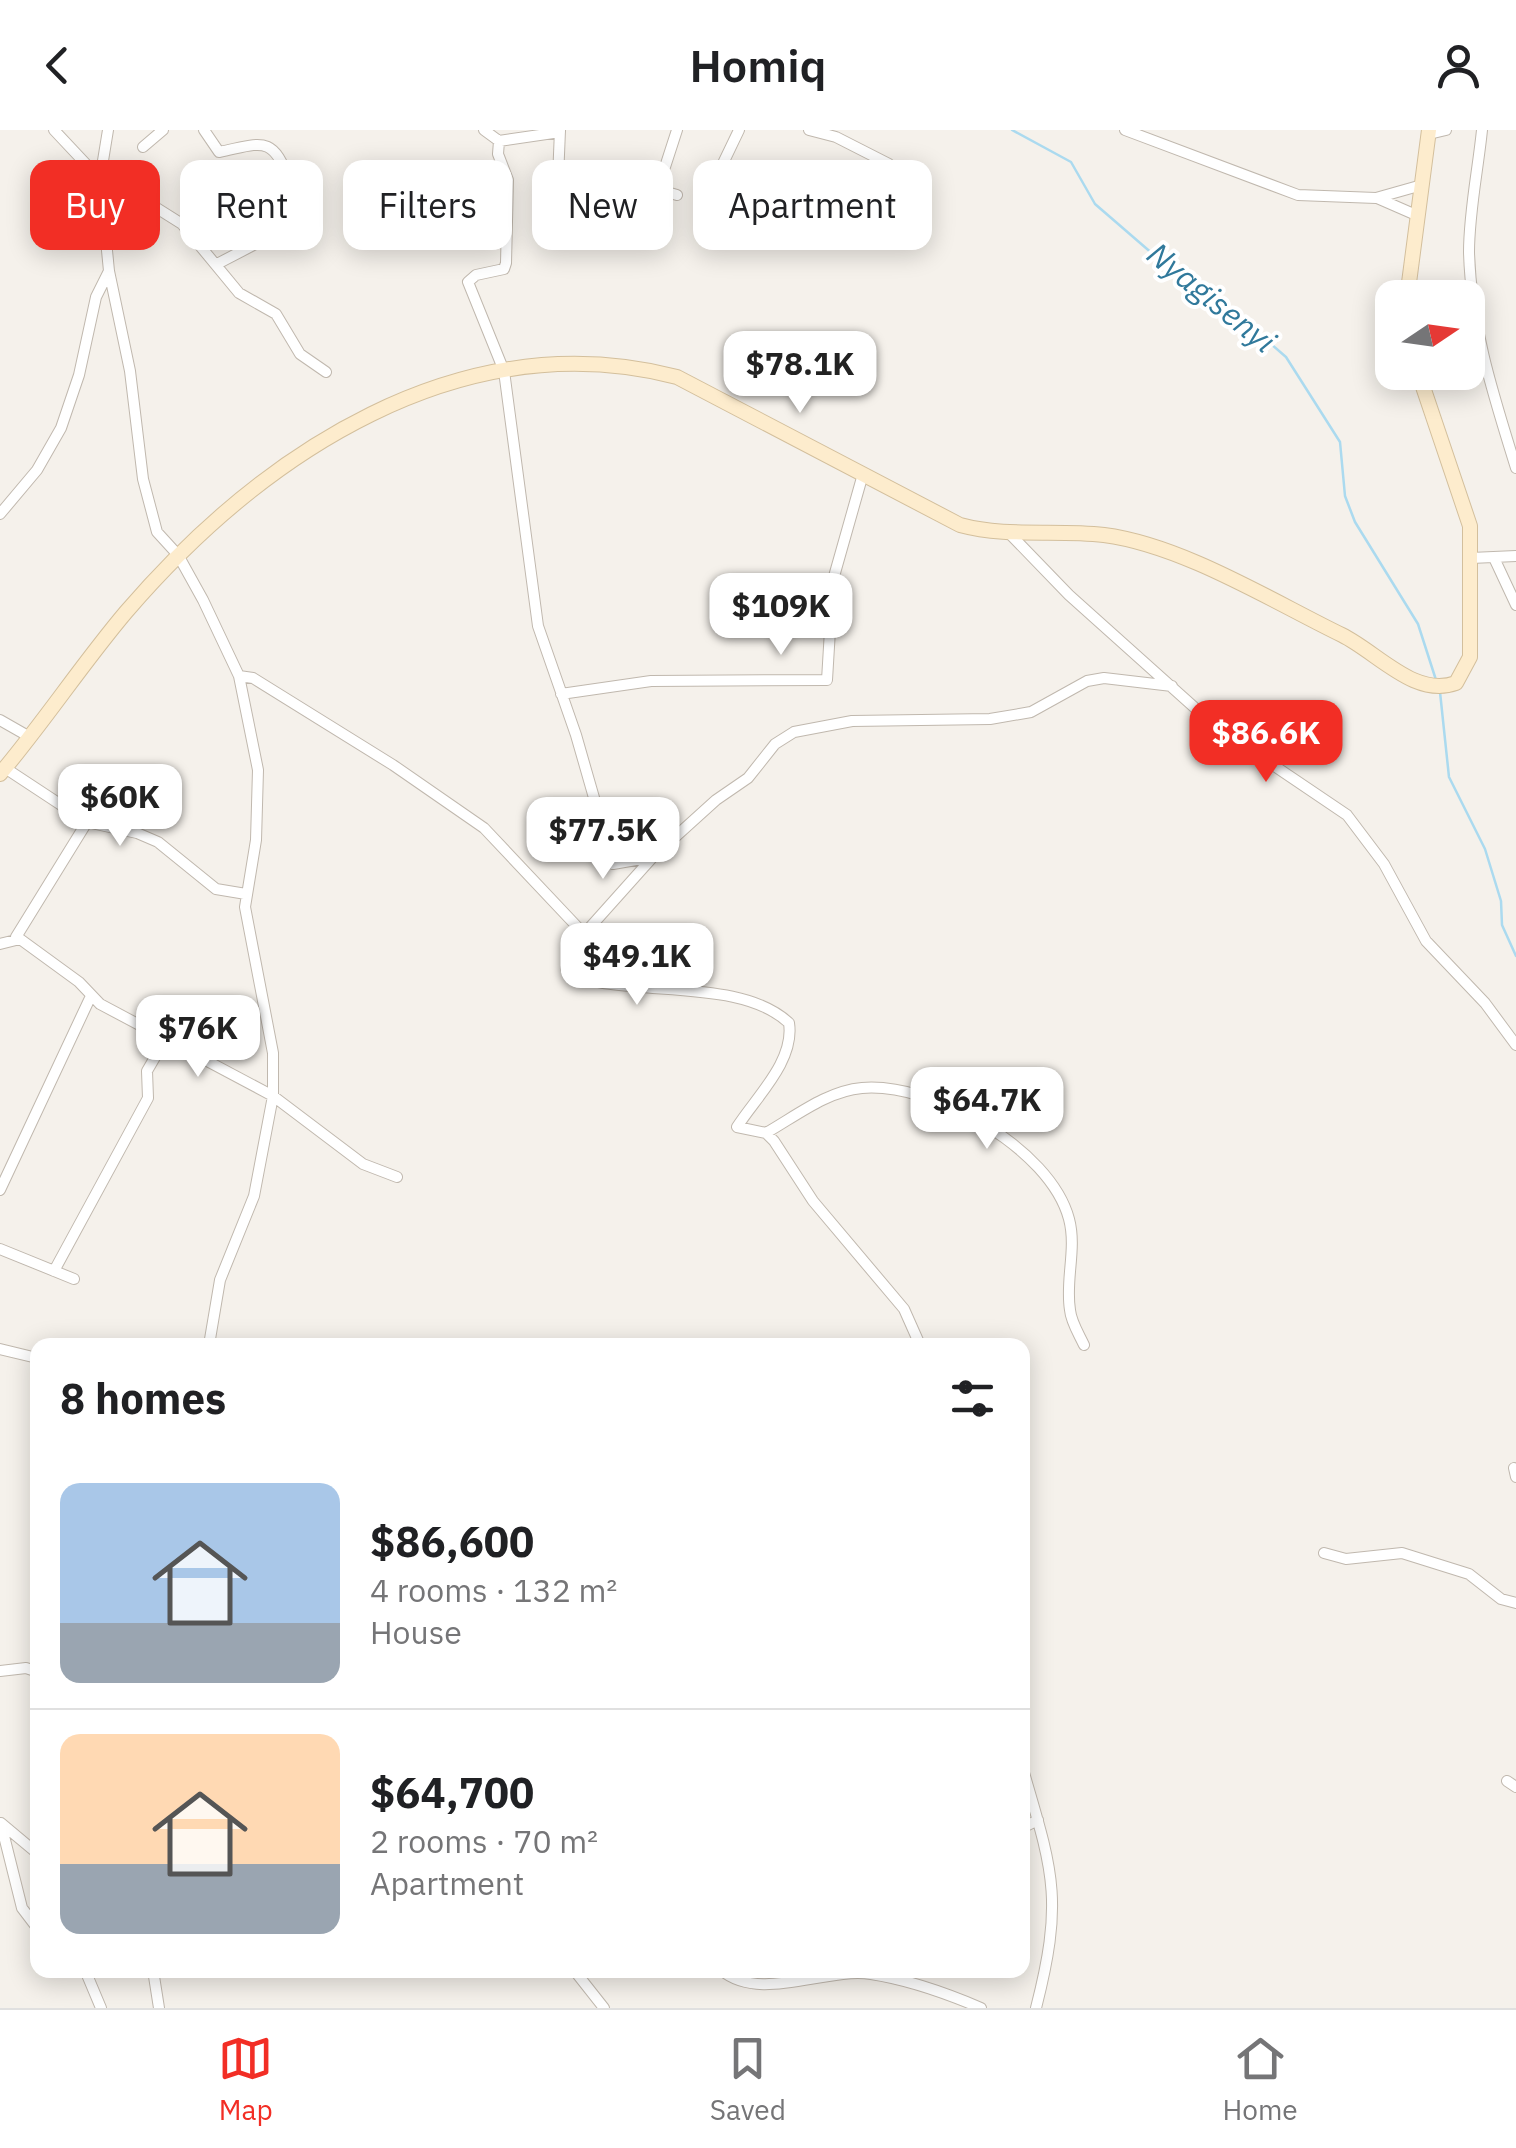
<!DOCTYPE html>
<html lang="en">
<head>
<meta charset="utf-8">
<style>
	:root { --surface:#fff; --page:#f2f2f2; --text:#202124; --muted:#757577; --line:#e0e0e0; --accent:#f22e25 }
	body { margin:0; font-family:"IBM Plex Sans",sans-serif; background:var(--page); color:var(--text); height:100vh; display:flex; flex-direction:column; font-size:38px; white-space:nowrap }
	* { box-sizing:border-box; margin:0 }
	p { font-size:32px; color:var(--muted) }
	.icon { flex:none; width:55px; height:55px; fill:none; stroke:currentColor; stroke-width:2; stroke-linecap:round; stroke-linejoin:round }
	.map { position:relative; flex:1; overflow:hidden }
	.side { position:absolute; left:30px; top:1208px; width:1000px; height:640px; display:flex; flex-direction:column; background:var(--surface); border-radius:20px; box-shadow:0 5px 25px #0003 }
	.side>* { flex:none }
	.guide { position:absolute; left:30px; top:30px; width:1000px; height:90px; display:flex; gap:20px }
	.needle { width:65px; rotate:77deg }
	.tools { position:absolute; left:1375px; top:150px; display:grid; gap:20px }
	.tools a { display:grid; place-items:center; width:110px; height:110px; border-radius:20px; background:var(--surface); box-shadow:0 5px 25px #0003; font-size:50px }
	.price { position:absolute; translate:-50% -85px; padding:0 22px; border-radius:20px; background:#fff; color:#222; font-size:32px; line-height:65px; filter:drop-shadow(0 2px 5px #0008) }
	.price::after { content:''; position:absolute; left:50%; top:60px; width:30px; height:22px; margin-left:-15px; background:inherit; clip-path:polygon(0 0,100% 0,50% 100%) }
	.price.current { background:var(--accent); color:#fff }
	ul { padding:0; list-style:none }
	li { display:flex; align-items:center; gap:30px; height:250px; padding:0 30px }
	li+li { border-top:2px solid var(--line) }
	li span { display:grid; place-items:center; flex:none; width:280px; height:200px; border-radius:20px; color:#555 }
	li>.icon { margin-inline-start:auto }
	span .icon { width:120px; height:120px; fill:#fffc; stroke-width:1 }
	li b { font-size:42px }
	h2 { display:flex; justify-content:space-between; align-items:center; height:120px; padding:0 30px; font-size:42px }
	.pill { padding:0 35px; border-radius:20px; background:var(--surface); box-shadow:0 5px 25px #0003; font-size:35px; line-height:90px }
	.pill.current { background:var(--accent); color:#fff }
	header { display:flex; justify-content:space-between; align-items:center; height:130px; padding:0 30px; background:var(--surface); font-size:45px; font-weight:600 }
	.menu { display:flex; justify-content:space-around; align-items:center; height:140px; border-top:2px solid var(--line); background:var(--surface); font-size:28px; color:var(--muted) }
	.menu a { display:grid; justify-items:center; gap:5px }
	.menu .current { color:var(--accent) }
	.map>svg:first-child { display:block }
</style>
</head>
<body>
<header><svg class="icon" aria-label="back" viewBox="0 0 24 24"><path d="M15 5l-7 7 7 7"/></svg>Homiq<svg class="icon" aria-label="person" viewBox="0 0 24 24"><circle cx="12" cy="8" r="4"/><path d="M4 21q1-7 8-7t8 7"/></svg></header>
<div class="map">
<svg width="1516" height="1878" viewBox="0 0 1516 1878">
	<rect width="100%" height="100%" fill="#f5f1eb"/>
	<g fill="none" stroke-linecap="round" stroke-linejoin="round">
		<path stroke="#abdaef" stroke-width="2.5" d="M1012,0L1071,32L1095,74L1154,125L1204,156L1286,227L1340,312L1345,366L1355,392L1418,494L1436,550
			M1440,562L1449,647L1485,719L1501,771L1502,795L1516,826"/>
		<defs>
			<path id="minor" d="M204,0L219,22C260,14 273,3 289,51L279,68L294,94L217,134
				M484,0L499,11
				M560,0L558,49L625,50L677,65
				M809,0L836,7L889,34
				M1125,0L1298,65L1376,68L1422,55
				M1482,0C1478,40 1469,82 1469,122C1471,197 1494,267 1516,338
				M560,2L499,11L498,24L508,50L506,133L504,139L476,145L468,152L504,241L538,496L576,605L613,734L653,727L716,670L748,648L775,614L794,602L852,591L990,589L1031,582L1087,551L1104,548L1172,556
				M1429,4L1446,0
				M143,17L163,0
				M665,37L677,0
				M100,49L108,0
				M715,50L739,0
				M101,68L136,65L182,94L239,163L276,184L300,224L326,242
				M1377,68L1416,85
				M109,141L130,241L143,349L157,402L178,425L203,470L239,546L258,640L256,710L245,777L273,923V966L254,1066L220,1150L209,1215
				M0,384L37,340L61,298L79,245L96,167L109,141L100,49L54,0
				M1009,403L1069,465L1214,595L1347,685L1384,734L1426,811L1485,873L1516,915
				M1471,428L1516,426
				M1495,430L1516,475
				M239,546L253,548L393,635L484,698L584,804L566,839L571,845C635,868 740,847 789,893C795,931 756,967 737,997L766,1003L774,1011L813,1071L904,1179L920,1215
				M561,564L651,551L827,550L833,450L863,344
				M0,590L28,606
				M5,638L87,692L137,703L158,712L216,759L246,764
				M584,804L652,728
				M16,807L87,692
				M0,814L20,809L79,852L100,874L273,966L363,1034L397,1047
				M766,1003C796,986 827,961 862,958C932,952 1050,1018 1069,1089C1077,1119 1065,1150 1070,1180C1071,1192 1079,1204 1084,1215
				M0,1060L90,868
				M0,1119L74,1149
				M54,1141L148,968L147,941L165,910
				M0,1219L37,1228
				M1514,1338L1516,1347
				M1324,1423L1346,1429L1402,1423L1469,1444L1501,1469L1516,1473
				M0,1541L26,1538L38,1542
				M1022,1636C1053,1742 1064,1768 1036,1878
				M1507,1651L1516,1657
				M1,1693L38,1724
				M1,1694L22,1778L38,1799
				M1022,1698L1038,1690
				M85,1840L101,1878
				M153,1840L159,1878
				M574,1840L604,1878
				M721,1840C760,1873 825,1837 871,1844C910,1850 946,1863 981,1878"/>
			<path id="secondary" d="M1407,168L1429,0
				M0,644C44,592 82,534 126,482C262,324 460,191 677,247L960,395C1008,408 1056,399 1104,405C1182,415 1272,471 1342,505C1378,523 1415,568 1456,553L1470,527V396L1418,242"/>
		</defs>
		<use href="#minor" stroke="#c0b8ae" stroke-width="12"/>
		<use href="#secondary" stroke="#d3bf9c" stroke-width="16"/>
		<use href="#minor" stroke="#fff" stroke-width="10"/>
		<use href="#secondary" stroke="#fdeccd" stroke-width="14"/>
	</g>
	<g text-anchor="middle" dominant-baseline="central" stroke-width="8" stroke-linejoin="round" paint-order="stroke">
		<g font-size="32" font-style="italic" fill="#30799b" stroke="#fff">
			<text transform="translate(1212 167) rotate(39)">Nyagisenyi</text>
		</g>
	</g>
</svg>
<div class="tools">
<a><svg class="needle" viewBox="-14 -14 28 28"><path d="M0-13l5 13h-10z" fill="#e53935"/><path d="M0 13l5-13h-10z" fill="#757577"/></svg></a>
</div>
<b class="price" style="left:800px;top:286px">$78.1K</b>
<b class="price" style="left:781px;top:528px">$109K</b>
<b class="price current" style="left:1266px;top:655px">$86.6K</b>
<b class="price" style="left:120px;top:719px">$60K</b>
<b class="price" style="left:603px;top:752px">$77.5K</b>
<b class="price" style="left:637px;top:878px">$49.1K</b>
<b class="price" style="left:198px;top:950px">$76K</b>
<b class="price" style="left:987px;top:1022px">$64.7K</b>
<div class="guide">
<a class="pill current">Buy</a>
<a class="pill">Rent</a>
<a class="pill">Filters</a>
<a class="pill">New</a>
<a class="pill">Apartment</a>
</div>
<section class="side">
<h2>8 homes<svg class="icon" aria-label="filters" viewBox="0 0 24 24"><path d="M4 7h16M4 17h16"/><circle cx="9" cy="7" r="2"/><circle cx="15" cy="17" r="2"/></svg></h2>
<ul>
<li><span style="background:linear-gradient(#a9c7e8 70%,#9aa5b1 0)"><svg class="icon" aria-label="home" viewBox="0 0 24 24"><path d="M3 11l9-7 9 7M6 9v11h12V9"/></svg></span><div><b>$86,600</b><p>4 rooms · 132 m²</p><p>House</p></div></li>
<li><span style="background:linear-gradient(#ffd9b3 65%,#9aa5b1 0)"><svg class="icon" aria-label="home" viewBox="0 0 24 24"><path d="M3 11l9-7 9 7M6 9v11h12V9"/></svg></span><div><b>$64,700</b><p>2 rooms · 70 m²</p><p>Apartment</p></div></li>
</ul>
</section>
</div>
<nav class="menu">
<a class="current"><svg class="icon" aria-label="map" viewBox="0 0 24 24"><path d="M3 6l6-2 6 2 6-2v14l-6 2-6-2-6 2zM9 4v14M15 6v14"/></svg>Map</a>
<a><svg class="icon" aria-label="saved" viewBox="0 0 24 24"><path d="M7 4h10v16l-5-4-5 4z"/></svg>Saved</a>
<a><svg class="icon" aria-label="home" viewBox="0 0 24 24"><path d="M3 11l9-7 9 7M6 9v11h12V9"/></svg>Home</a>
</nav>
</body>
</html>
